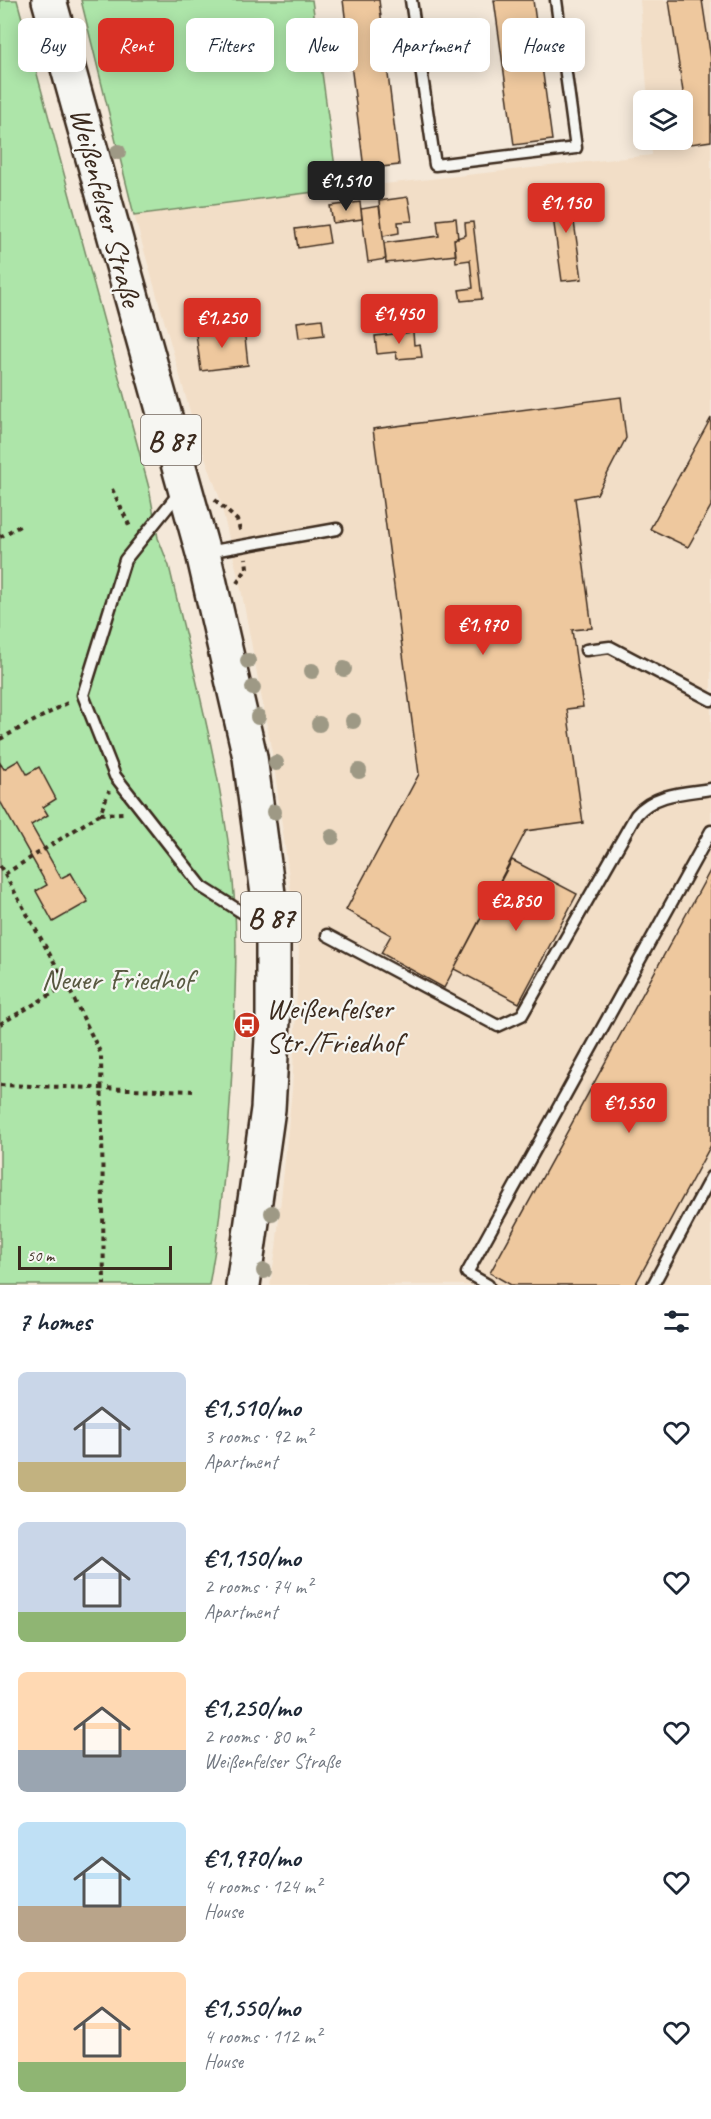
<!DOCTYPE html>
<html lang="en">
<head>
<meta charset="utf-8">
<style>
	:root { --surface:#fff; --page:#f2f2f3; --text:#1f2937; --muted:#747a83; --accent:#d93025 }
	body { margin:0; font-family:Caveat,sans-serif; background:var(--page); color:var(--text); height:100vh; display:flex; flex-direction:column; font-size:22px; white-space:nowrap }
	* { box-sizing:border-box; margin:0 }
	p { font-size:20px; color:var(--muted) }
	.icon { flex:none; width:33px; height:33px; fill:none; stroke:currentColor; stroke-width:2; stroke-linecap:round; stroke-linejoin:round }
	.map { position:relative; height:1285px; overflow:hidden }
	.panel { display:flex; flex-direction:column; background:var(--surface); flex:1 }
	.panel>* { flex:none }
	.hud { position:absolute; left:18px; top:18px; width:675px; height:54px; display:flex; gap:12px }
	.fabs { position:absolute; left:633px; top:90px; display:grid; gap:12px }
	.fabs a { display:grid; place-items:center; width:60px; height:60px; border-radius:9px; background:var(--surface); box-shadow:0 3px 15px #0003; font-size:30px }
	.scale { position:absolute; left:18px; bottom:15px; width:154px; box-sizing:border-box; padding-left:6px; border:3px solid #3b2a1e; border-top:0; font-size:16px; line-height:21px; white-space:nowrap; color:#3b2a1e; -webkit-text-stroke:4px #f6f6f2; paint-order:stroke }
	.price { position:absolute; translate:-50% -51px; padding:0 14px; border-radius:6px; background:var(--accent); color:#fff; font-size:20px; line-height:39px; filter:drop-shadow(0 2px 3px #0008) }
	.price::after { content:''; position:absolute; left:50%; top:36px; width:18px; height:14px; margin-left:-9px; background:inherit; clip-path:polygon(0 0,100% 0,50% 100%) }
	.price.on { background:#222; color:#fff }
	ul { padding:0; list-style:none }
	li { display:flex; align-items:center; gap:18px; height:150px; padding:0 18px }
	li span { display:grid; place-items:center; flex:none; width:168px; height:120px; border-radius:9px; color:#555 }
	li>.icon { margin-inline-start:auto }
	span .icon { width:72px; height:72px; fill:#fffc; stroke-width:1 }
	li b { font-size:26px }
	h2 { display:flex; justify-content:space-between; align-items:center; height:72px; padding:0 18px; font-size:26px }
	.pill { padding:0 21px; border-radius:9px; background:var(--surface); box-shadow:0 3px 15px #0003; font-size:21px; line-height:54px }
	.pill.on { background:var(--accent); color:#fff }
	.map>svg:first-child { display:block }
</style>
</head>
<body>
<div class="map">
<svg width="711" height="1285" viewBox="0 0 711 1285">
	<rect width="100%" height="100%" fill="#f4e8d9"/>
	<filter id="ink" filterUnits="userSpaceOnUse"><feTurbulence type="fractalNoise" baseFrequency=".0167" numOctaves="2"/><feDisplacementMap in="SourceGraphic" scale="12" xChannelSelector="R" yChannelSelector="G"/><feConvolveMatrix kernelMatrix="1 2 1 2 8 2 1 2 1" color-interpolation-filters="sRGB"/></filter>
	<g filter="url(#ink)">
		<path fill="#f2dec7" d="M640,0H711V1285H270L276,1249L292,1090L299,951L273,758L241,589L219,496L195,429L134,215L338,189L652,155L651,140H682V100H648Z"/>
		<path fill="#ade5a9" stroke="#748864" stroke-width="1.5" d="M0,0H17L149,488L158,538L169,566C192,664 219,763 231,864C238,917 236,970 234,1023C231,1111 225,1198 209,1285H0Z
			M81,0H312L338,189L134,215Z"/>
		<path fill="#eec89e" stroke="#3b2a1e" stroke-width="1.5" d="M343,0H379L399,165L364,169Z
			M494,0H533L552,140L514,145Z
			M669,0H702L711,59V141L691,144Z
			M569,186L582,279L562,281L549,189Z
			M408,197L412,221L398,222L399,233L383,236L379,201Z
			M360,202L362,219L333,223L330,206Z
			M379,206L386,259L368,262L361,209Z
			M456,218L458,239H454L456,255L386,263L384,243L439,236L437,220Z
			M473,222L482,299L461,301L459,290L473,288L470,260L456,262L454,239L466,235L465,223Z
			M327,225L330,243L298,248L295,229Z
			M322,319L324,335L299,338L297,322Z
			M244,328L248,365L201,371L196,334Z
			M413,332L414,345L420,344L422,357L397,359L396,352L377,354L375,336Z
			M621,397L626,438L597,494L575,498L592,628L572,630L583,707L567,709L583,823L526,831L444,988L381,953L391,935L346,910L419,774L373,429Z
			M711,418V506L688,547L650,529Z
			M19,760L27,774L39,767L56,799L43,807L48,815L31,825L61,878L71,873L88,902L53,922L36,891L47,885L0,801V763L4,769Z
			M512,860L577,894L519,1003L454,969Z
			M711,869V1145L635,1285H511L490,1273Z"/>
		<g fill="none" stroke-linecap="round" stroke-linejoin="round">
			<defs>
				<path id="service" d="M411,0L435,165L576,148L556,0
					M179,493L125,560L83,695L115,776L202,887L265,927
					M207,552L337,529
					M586,650L610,647L711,700
					M327,935L498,1026L522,1015L636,815C655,793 684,793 711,789
					M488,1285L467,1273L711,831
					M653,1285L711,1177"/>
				<path id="primary" d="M49,0L203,553L250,757L273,932V1020L268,1109L243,1285"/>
			</defs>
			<use href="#service" stroke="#3b2a1e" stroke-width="15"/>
			<use href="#primary" stroke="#3b2a1e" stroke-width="38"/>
			<path stroke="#3b2a1e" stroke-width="4" stroke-dasharray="4.5 4.5" stroke-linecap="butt" d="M112,489L131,529
				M215,500L237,520L241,533
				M0,537L23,524
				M237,583L247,568L246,558
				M0,739L71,701
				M100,814L125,813
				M0,866L67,985L101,1054L104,1285
				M5,874L100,814L109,791
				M0,1024L67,985
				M0,1085L193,1091"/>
			<use href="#service" stroke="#f6f6f2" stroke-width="10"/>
			<use href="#primary" stroke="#f6f6f2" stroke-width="33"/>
		</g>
		<g fill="#9e9985">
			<circle cx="118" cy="152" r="8"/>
			<circle cx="248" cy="661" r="8"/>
			<circle cx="344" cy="669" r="8"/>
			<circle cx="312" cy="671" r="8"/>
			<circle cx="253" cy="688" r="8"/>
			<circle cx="258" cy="717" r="8"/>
			<circle cx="353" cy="721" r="8"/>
			<circle cx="319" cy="724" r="8"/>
			<circle cx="276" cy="763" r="8"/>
			<circle cx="359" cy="771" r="8"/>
			<circle cx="274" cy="812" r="8"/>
			<circle cx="332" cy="837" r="8"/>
			<circle cx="272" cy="1213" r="8"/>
			<circle cx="264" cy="1271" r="8"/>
		</g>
	</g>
	<defs>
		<symbol id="bus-disc" viewBox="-11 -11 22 22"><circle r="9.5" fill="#c8321e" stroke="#f6f6f2"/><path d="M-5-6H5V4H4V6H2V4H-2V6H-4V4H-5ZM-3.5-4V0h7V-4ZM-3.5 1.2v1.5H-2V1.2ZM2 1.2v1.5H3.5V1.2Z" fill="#fff"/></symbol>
	</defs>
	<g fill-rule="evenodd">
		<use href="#bus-disc" x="232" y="1010" width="30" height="30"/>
	</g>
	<g text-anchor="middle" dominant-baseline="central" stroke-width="4.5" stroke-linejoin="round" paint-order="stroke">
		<g fill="#f6f6f2" stroke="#73675e" stroke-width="1.5">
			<rect x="141" y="415" width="60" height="50" rx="4.5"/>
			<rect x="241" y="892" width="60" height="50" rx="4.5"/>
		</g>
		<g font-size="28" font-weight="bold" fill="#3b2a1e">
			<text x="171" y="440">B 87</text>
			<text x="271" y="917">B 87</text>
		</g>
		<g font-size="30" fill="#3b2a1e" stroke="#f6f6f2">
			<text transform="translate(106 207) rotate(75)">Weißenfelser Straße</text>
		</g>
		<g font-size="30" fill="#585941" stroke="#f6f6f2">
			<text x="117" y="979">Neuer Friedhof</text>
		</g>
		<g font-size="30" fill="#3b2a1e" stroke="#f6f6f2" text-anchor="start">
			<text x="266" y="1008">Weißenfelser<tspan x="266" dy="34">Str./Friedhof</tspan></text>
		</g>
	</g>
</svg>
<div class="fabs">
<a><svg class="icon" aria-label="layers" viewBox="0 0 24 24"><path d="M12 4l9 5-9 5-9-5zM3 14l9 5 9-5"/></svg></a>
</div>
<div class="scale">50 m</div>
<b class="price on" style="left:346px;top:212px">€1,510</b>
<b class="price" style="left:566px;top:234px">€1,150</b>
<b class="price" style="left:399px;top:345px">€1,450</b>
<b class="price" style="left:222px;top:349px">€1,250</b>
<b class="price" style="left:483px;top:656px">€1,970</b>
<b class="price" style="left:516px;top:932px">€2,850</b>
<b class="price" style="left:629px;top:1134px">€1,550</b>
<div class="hud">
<a class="pill">Buy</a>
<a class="pill on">Rent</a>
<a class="pill">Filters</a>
<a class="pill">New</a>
<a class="pill">Apartment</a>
<a class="pill">House</a>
</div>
</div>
<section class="panel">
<h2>7 homes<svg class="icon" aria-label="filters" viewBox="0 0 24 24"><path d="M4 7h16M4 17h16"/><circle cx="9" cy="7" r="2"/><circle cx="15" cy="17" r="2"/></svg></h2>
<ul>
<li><span style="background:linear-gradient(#c9d6e8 75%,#c2b280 0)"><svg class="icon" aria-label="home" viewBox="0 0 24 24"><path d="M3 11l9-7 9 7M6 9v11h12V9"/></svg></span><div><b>€1,510/mo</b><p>3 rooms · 92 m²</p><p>Apartment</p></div><svg class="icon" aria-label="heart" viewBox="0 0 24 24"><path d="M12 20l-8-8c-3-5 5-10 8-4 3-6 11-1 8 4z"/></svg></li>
<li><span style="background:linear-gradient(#c9d6e8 75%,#8fb573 0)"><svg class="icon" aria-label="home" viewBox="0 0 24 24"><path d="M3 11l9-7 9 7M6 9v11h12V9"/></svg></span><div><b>€1,150/mo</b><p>2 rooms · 74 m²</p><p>Apartment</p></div><svg class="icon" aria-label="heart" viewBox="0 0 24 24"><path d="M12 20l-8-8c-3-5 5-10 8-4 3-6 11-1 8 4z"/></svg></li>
<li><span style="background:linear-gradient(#ffd9b3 65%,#9aa5b1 0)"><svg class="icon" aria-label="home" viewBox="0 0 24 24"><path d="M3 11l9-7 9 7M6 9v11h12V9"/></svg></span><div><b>€1,250/mo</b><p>2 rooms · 80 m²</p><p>Weißenfelser Straße</p></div><svg class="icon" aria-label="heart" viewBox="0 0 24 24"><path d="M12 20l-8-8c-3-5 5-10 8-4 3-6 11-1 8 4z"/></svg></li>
<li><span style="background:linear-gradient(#bfe0f5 70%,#b9a48a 0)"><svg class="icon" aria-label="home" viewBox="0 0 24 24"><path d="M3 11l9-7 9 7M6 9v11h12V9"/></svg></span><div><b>€1,970/mo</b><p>4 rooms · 124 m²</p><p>House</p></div><svg class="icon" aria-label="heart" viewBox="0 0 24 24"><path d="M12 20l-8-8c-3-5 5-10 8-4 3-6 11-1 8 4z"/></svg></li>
<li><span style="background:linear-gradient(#ffd9b3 75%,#8fb573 0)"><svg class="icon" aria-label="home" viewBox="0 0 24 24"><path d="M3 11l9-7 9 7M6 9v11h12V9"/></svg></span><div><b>€1,550/mo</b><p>4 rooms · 112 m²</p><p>House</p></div><svg class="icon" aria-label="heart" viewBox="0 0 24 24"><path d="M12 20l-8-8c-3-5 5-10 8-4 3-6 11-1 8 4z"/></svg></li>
</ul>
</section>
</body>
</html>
